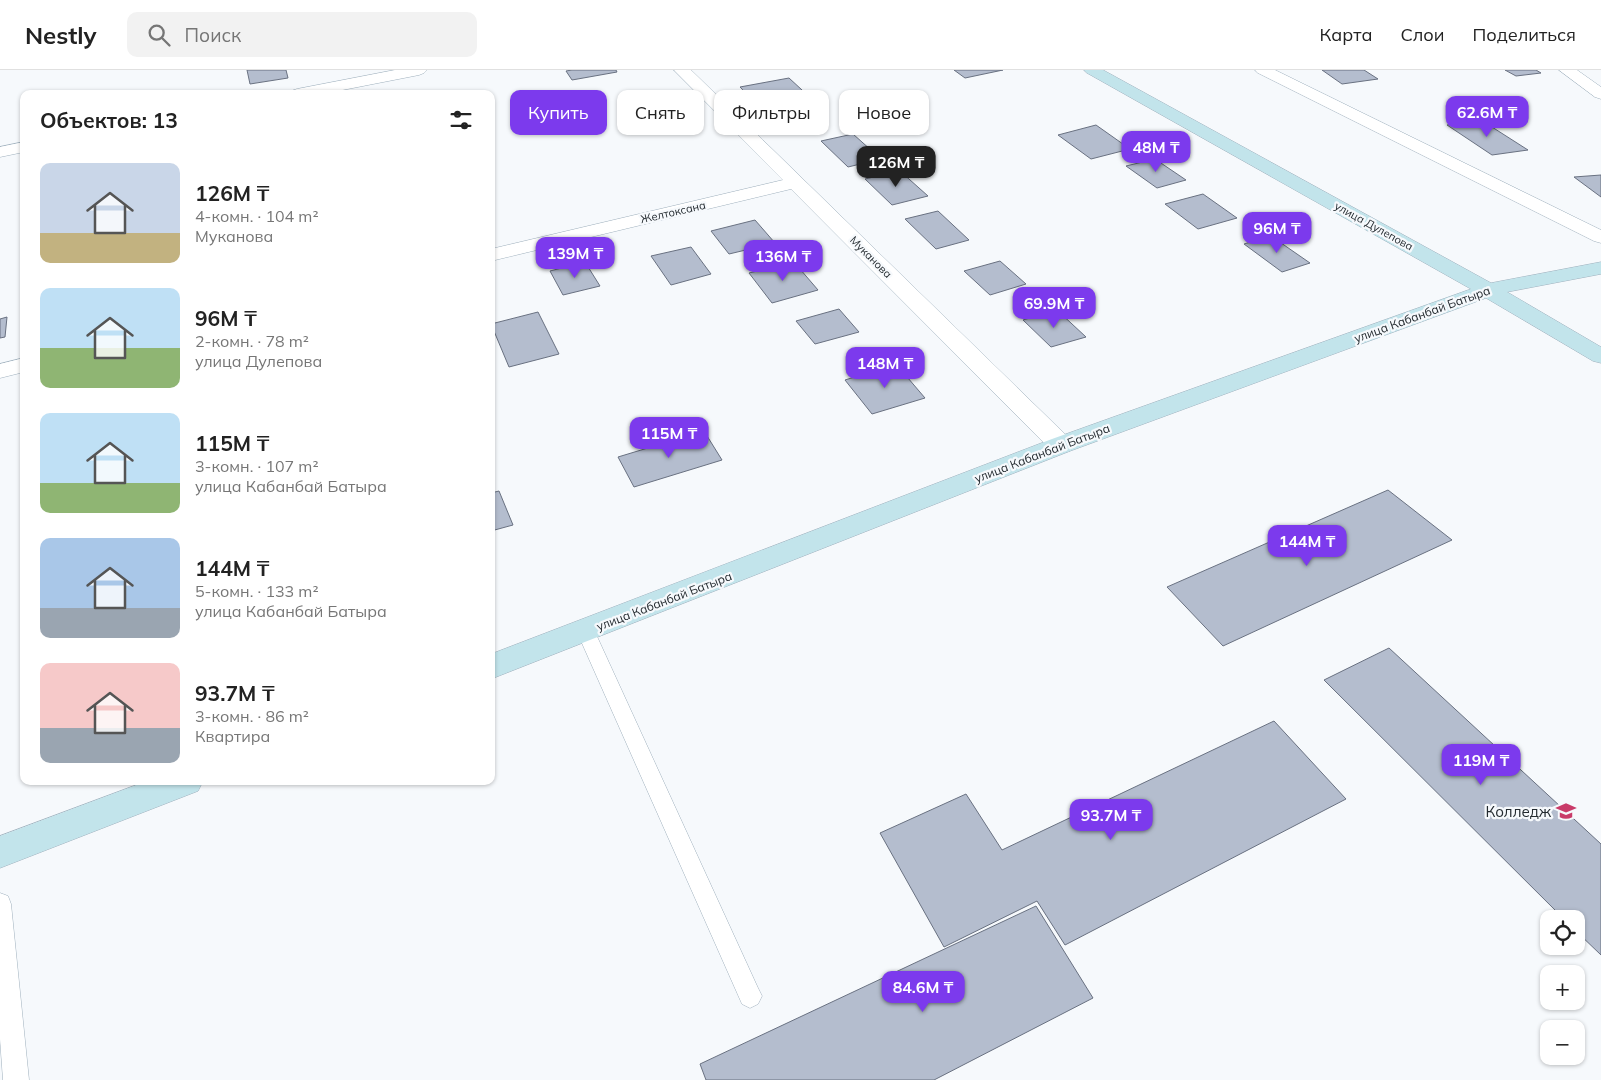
<!DOCTYPE html>
<html lang="ru">
<head>
<meta charset="utf-8">
<style>
	:root { --surface:#fff; --page:#f2f2f2; --text:#222; --muted:#767676; --line:#e0e0e0; --accent:#7c3aed }
	body { margin:0; font-family:Mulish,sans-serif; background:var(--page); color:var(--text); height:100vh; display:flex; flex-direction:column; font-size:19px; white-space:nowrap }
	* { box-sizing:border-box; margin:0 }
	p { font-size:16px; color:var(--muted) }
	.icon { flex:none; width:28px; height:28px; fill:none; stroke:currentColor; stroke-width:2; stroke-linecap:round; stroke-linejoin:round }
	.map { position:relative; flex:1; overflow:hidden }
	.drawer { position:absolute; left:20px; top:20px; width:475px; height:695px; display:flex; flex-direction:column; background:var(--surface); border-radius:10px; box-shadow:0 1px 4px #0004 }
	.drawer>* { flex:none }
	.hud { position:absolute; left:510px; top:20px; width:475px; height:45px; display:flex; gap:10px }
	.buttons { position:absolute; left:1540px; top:840px; display:grid; gap:10px }
	.buttons a { display:grid; place-items:center; width:45px; height:45px; border-radius:10px; background:var(--surface); box-shadow:0 1px 4px #0004; font-size:25px }
	.price { position:absolute; translate:-50% -42px; padding:0 11px; border-radius:10px; background:var(--accent); color:#fff; font-size:16px; line-height:32px; filter:drop-shadow(0 1px 2px #0008) }
	.price::after { content:''; position:absolute; left:50%; top:30px; width:15px; height:11px; margin-left:-8px; background:inherit; clip-path:polygon(0 0,100% 0,50% 100%) }
	.price.active { background:#222; color:#fff }
	ul { padding:0; list-style:none }
	li { display:flex; align-items:center; gap:15px; height:125px; padding:0 20px }
	li span { display:grid; place-items:center; flex:none; width:140px; height:100px; border-radius:10px; color:#555 }
	li>.icon { margin-inline-start:auto }
	span .icon { width:60px; height:60px; fill:#fffc; stroke-width:1 }
	li b { font-size:21px }
	h2 { display:flex; justify-content:space-between; align-items:center; height:60px; padding:0 20px; font-size:21px }
	.pill { padding:0 18px; border-radius:10px; background:var(--surface); box-shadow:0 1px 4px #0004; font-size:18px; line-height:45px }
	.pill.active { background:var(--accent); color:#fff }
	header { display:flex; align-items:center; gap:30px; box-sizing:border-box; height:70px; padding:0 25px; background:var(--surface); border-bottom:1px solid var(--line) }
	header strong { font-size:24px }
	nav { display:flex; gap:28px; margin-inline-start:auto; font-size:18px }
	.search { width:350px; height:45px; background:var(--page); display:flex; align-items:center; gap:12px; box-sizing:border-box; padding:0 18px; border-radius:10px; color:var(--muted); font-size:19px }
	.map>svg:first-child { display:block }
</style>
</head>
<body>
<header>
<strong>Nestly</strong>
<div class="search"><svg class="icon" aria-label="search" viewBox="0 0 24 24"><circle cx="10" cy="10" r="6"/><path d="M15 15l6 6"/></svg>Поиск</div>
<nav><a>Карта</a><a>Слои</a><a>Поделиться</a></nav>
</header>
<div class="map">
<svg width="1601" height="1010" viewBox="0 0 1601 1010">
	<rect width="100%" height="100%" fill="#f6f9fc"/>
	<path fill="#b4bdce" stroke="#697181" d="M247,0H286L288,8L250,14Z
		M572,0H616L617,2L572,10L566,1Z
		M954,0H1003L965,8Z
		M1322,0H1364L1378,9L1342,14Z
		M1505,0H1536L1541,3L1516,6Z
		M789,8L815,32L765,43L740,17Z
		M1481,50L1528,80L1492,85L1447,55Z
		M1096,55L1130,79L1091,89L1058,65Z
		M853,64L881,89L848,97L821,71Z
		M1155,89L1186,110L1157,118L1126,96Z
		M900,101L928,126L892,135L865,109Z
		M1601,105V127L1574,107Z
		M1203,124L1237,148L1198,159L1165,134Z
		M938,141L969,170L936,179L905,149Z
		M755,150L775,173L729,184L711,161Z
		M1271,166L1310,193L1282,202L1244,174Z
		M691,177L711,204L671,215L651,186Z
		M1000,191L1026,214L990,225L964,201Z
		M585,192L600,216L563,225L550,201Z
		M794,192L818,220L772,233L749,203Z
		M839,239L859,262L815,274L796,251Z
		M1057,240L1086,267L1051,277L1023,250Z
		M538,242L559,284L509,297L491,254Z
		M7,247L5,267L0,268V249Z
		M896,294L925,328L872,344L845,310Z
		M704,361L722,390L634,417L618,387Z
		M1388,420L1452,470L1223,576L1167,517Z
		M499,421L513,455L491,461V423Z
		M1389,578L1601,774V885L1576,861V849H1564L1324,610Z
		M1274,651L1346,729L1065,875L1037,831L944,877L880,763L966,724L1002,780Z
		M1036,836L1093,928L934,1010H706L700,994Z"/>
	<g fill="none" stroke-linecap="round" stroke-linejoin="round">
		<defs>
			<path id="lane" d="M586,555L592,557L595,562L758,918L762,926L758,934L750,938L742,934L577,562L580,557Z
				M0,823L8,826L11,834L29,1010H3L0,969Z"/>
			<path id="street" d="M395,0H427L424,3L419,5L322,24H289L291,21L297,19Z
				M674,0H691L1070,369L1073,375L1070,381L1061,383L1052,381L791,119L491,191V179L783,110Z
				M1255,0H1275L1601,160V173L1594,171L1258,3Z
				M1559,0H1577L1601,17V29L1595,27Z
				M24,72V82L0,87V77Z
				M24,288V302L0,308V294Z"/>
			<path id="secondary" d="M1084,0H1103L1491,213L1601,192V204L1507,222L1601,277V293L1593,291L1486,228L1070,381L491,609V584L1052,369L1471,219L1087,3Z
				M147,711H203L198,721L0,798V766Z"/>
		</defs>
		<use href="#lane" stroke="#9fb0bd" stroke-width="1"/>
		<use href="#street" stroke="#9fb0bd" stroke-width="1"/>
		<use href="#secondary" stroke="#9fb0bd" stroke-width="1"/>
		<use href="#lane" fill="#fff" fill-rule="evenodd"/>
		<use href="#street" fill="#fff" fill-rule="evenodd"/>
		<use href="#secondary" fill="#c2e4eb" fill-rule="evenodd"/>
	</g>
	<defs>
		<symbol id="university-bare" viewBox="-9 -9 18 18"><path d="M0-5L7-2L0 1L-7-2ZM-4 1L0 2.5L4 1V4Q0 6-4 4Z" fill="#c93b69" stroke="#f6f9fc" stroke-width="2.5" paint-order="stroke"/></symbol>
	</defs>
	<g fill-rule="evenodd">
		<use href="#university-bare" x="1552" y="727" width="28" height="28"/>
	</g>
	<g text-anchor="middle" dominant-baseline="central" stroke-width="4.5" stroke-linejoin="round" paint-order="stroke">
		<g font-size="11" fill="#232a2f" stroke="#f6f9fc">
			<text transform="translate(673 142) rotate(-13)">Желтоксана</text>
			<text transform="translate(1374 156) rotate(29)">улица Дулепова</text>
			<text transform="translate(871 187) rotate(45)">Муканова</text>
		</g>
		<g font-size="12" fill="#232a2f" stroke="#f6f9fc">
			<text transform="translate(1422 244) rotate(-20)">улица Кабанбай Батыра</text>
			<text transform="translate(1042 383) rotate(-21)">улица Кабанбай Батыра</text>
			<text transform="translate(664 531) rotate(-21)">улица Кабанбай Батыра</text>
		</g>
		<g font-size="15" fill="#232a2f" stroke="#f6f9fc" text-anchor="end">
			<text x="1551" y="741">Колледж</text>
		</g>
	</g>
</svg>
<div class="buttons">
<a><svg class="icon" aria-label="locate" viewBox="0 0 24 24"><circle cx="12" cy="12" r="6"/><path d="M12 2v4M12 18v4M2 12h4M18 12h4"/></svg></a>
<a>+</a>
<a>−</a>
</div>
<b class="price" style="left:1487px;top:68px">62.6M ₸</b>
<b class="price" style="left:1156px;top:103px">48M ₸</b>
<b class="price active" style="left:896px;top:118px">126M ₸</b>
<b class="price" style="left:1277px;top:184px">96M ₸</b>
<b class="price" style="left:575px;top:209px">139M ₸</b>
<b class="price" style="left:783px;top:212px">136M ₸</b>
<b class="price" style="left:1054px;top:259px">69.9M ₸</b>
<b class="price" style="left:885px;top:319px">148M ₸</b>
<b class="price" style="left:669px;top:389px">115M ₸</b>
<b class="price" style="left:1307px;top:497px">144M ₸</b>
<b class="price" style="left:1481px;top:716px">119M ₸</b>
<b class="price" style="left:1111px;top:771px">93.7M ₸</b>
<b class="price" style="left:923px;top:943px">84.6M ₸</b>
<div class="hud">
<a class="pill active">Купить</a>
<a class="pill">Снять</a>
<a class="pill">Фильтры</a>
<a class="pill">Новое</a>
</div>
<section class="drawer">
<h2>Объектов: 13<svg class="icon" aria-label="filters" viewBox="0 0 24 24"><path d="M4 7h16M4 17h16"/><circle cx="9" cy="7" r="2"/><circle cx="15" cy="17" r="2"/></svg></h2>
<ul>
<li><span style="background:linear-gradient(#c9d6e8 70%,#c2b280 0)"><svg class="icon" aria-label="home" viewBox="0 0 24 24"><path d="M3 11l9-7 9 7M6 9v11h12V9"/></svg></span><div><b>126M ₸</b><p>4-комн. · 104 m²</p><p>Муканова</p></div></li>
<li><span style="background:linear-gradient(#bfe0f5 60%,#8fb573 0)"><svg class="icon" aria-label="home" viewBox="0 0 24 24"><path d="M3 11l9-7 9 7M6 9v11h12V9"/></svg></span><div><b>96M ₸</b><p>2-комн. · 78 m²</p><p>улица Дулепова</p></div></li>
<li><span style="background:linear-gradient(#bfe0f5 70%,#8fb573 0)"><svg class="icon" aria-label="home" viewBox="0 0 24 24"><path d="M3 11l9-7 9 7M6 9v11h12V9"/></svg></span><div><b>115M ₸</b><p>3-комн. · 107 m²</p><p>улица Кабанбай Батыра</p></div></li>
<li><span style="background:linear-gradient(#a9c7e8 70%,#9aa5b1 0)"><svg class="icon" aria-label="home" viewBox="0 0 24 24"><path d="M3 11l9-7 9 7M6 9v11h12V9"/></svg></span><div><b>144M ₸</b><p>5-комн. · 133 m²</p><p>улица Кабанбай Батыра</p></div></li>
<li><span style="background:linear-gradient(#f6c9c9 65%,#9aa5b1 0)"><svg class="icon" aria-label="home" viewBox="0 0 24 24"><path d="M3 11l9-7 9 7M6 9v11h12V9"/></svg></span><div><b>93.7M ₸</b><p>3-комн. · 86 m²</p><p>Квартира</p></div></li>
</ul>
</section>
</div>
</body>
</html>
